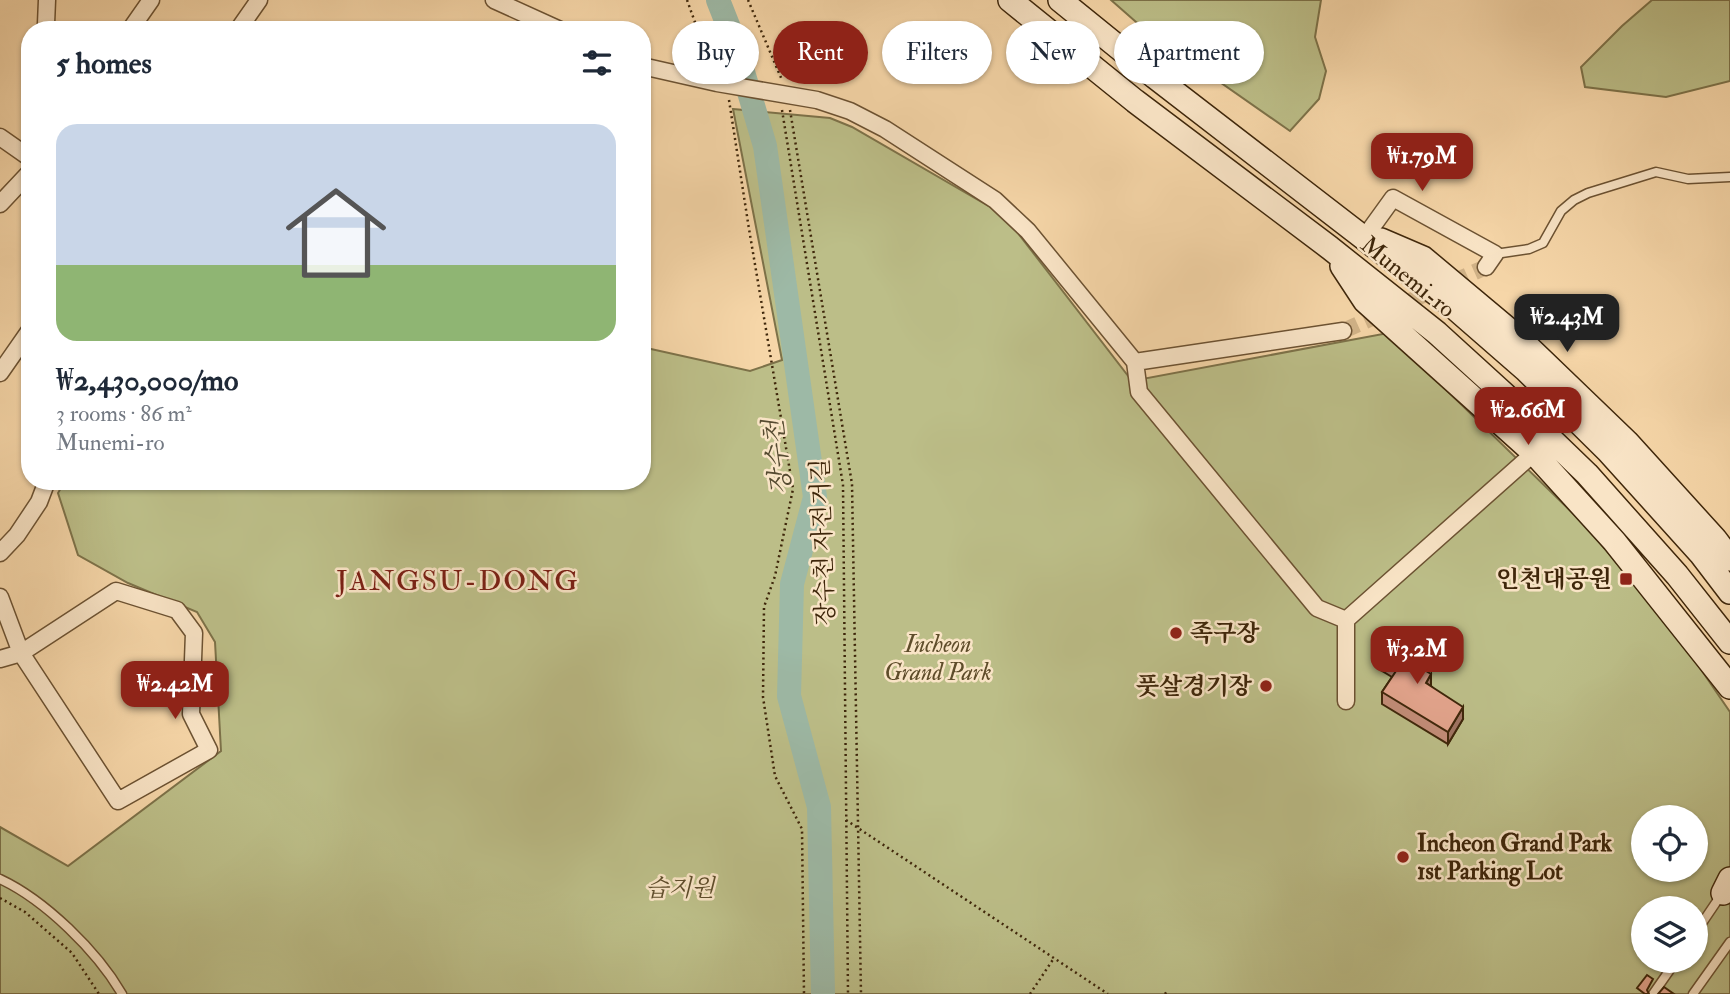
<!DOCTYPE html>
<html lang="en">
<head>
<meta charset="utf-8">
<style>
	:root { --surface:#fff; --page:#f2f2f3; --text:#1f2937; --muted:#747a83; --accent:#8f2418 }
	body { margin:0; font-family:"IM FELL Double Pica","Noto Serif KR",serif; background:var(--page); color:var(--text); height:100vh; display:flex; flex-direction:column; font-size:26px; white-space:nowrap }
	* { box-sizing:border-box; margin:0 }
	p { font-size:23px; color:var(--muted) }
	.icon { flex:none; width:38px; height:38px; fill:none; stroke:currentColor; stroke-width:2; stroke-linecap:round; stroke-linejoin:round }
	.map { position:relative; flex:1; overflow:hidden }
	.panel { position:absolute; left:21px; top:21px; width:630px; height:469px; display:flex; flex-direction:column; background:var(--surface); border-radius:28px; box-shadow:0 2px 5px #0004 }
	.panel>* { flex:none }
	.banner { position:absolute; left:672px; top:21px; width:665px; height:63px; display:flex; gap:14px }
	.tools { position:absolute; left:1631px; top:805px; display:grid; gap:14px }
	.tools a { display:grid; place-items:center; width:77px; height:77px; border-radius:50%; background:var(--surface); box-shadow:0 2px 5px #0004; font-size:35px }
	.price { position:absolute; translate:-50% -60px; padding:0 16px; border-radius:14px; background:var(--accent); color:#fff; font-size:23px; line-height:46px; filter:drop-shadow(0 2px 4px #0008) }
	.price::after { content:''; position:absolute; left:50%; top:42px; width:21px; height:16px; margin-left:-10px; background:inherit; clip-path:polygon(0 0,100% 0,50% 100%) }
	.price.on { background:#222; color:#fff }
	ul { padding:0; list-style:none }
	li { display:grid; align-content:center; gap:14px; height:371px; padding:0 35px }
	li span { display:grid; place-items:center; height:217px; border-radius:21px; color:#555 }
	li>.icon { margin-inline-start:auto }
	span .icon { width:126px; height:126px; fill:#fffc; stroke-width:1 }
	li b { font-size:30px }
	h2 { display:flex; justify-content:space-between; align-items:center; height:84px; padding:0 35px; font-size:30px }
	.tag { padding:0 24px; border-radius:32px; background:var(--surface); box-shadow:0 2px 5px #0004; font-size:24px; line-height:63px }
	.tag.on { background:var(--accent); color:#fff }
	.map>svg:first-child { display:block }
</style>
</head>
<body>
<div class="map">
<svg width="1730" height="994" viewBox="0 0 1730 994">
	<rect width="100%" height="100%" fill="#f6d6a8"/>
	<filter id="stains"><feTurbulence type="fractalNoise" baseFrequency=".00286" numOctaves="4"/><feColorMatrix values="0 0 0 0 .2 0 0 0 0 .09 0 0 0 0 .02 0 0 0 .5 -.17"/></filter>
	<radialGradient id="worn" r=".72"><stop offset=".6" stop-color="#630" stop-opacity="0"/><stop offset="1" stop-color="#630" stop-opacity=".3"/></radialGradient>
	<path fill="#bcbe88" stroke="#7d7249" stroke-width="2" fill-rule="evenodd" d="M1111,0H1321L1315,37L1326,71L1319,99L1290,131L1144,29Z
		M1652,0H1730V81L1666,97L1585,87L1581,67L1622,26Z
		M733,109L830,118L852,127L1004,215L1132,381L1388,333L1587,527L1687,649L1730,712V994H0V827L68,866L221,751L215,642L197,612L128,583L78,555L58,493L65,481H642V347L750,371L782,360ZM1643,817H1696V870H1643ZM1643,908H1696V961H1643Z"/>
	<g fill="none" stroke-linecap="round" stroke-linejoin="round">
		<path stroke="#9db9a6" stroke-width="24" d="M718,0L733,38L765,146L815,497L792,584L789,696L819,807L823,994"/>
		<path stroke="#d1b388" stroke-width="16" stroke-dasharray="16 8" stroke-linecap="butt" d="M1343,331L1486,267"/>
		<defs>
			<path id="service" d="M1495,254L1529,249L1543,243L1561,211L1574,200L1588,193L1656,172L1688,179L1730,177
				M0,879C45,900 97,951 122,994
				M1696,932L1721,895
				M1653,994L1676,961
				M1693,994L1730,942"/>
			<path id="minor" d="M47,0L46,24L48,30
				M494,0L560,30
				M130,30L151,0
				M238,30L259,0
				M642,66L717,83L817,100L850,111L885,129L995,200L1028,231L1135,362L1343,331
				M0,137L30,158
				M0,204L30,172
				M1367,234L1393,198L1495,254L1486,267
				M1135,362L1139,392L1317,608L1346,620
				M0,373L30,330
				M0,553L17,535L39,502L47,481
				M0,597L21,653L118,801L209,750L191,714L194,633L177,610L116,591L21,653L0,659
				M1346,701V620L1534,453"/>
			<path id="secondary" d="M1010,0L1135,101L1330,248L1437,333L1504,394L1587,474L1677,575L1730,642
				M1060,0L1155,77L1456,309L1526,370L1608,451L1701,554L1730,592
				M1381,240L1423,258L1521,340L1627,442L1715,539L1730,559
				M1342,266L1365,301L1534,453L1614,541L1730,687
				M1723,893L1730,879"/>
		</defs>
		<use href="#service" stroke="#6c5232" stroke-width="11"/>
		<use href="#minor" stroke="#6c5232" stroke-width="19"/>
		<use href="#secondary" stroke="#3e260a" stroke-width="26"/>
		<path stroke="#3e260a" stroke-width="2.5" stroke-dasharray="2 3.5" stroke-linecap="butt" d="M687,0L711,67
			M748,0L782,80
			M729,100L749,229L793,489L775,576L764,607L763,697L775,776L802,829L804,994
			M782,110L843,485L848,994
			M790,110L852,484L861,994
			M846,820L1108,994
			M0,898L25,912L72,953L99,994
			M1030,994L1054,958
			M1165,994L1167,991"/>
		<use href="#service" stroke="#f9e4c6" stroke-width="8"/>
		<use href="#minor" stroke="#f9e4c6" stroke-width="16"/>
		<use href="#secondary" stroke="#f9e4c6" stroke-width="23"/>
	</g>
	<path fill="#c48e7a" stroke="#3e260a" stroke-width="2" d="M1377,655L1425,669L1431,686L1463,719L1448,744L1382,704V692L1392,677L1377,668Z"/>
	<path fill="#a07463" stroke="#3e260a" stroke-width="2" d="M1425,656V669L1418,678V666Z
		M1431,674V686L1426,683Z
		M1463,707V719L1448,744V732Z"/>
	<path fill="#e4a58e" stroke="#3e260a" stroke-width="2" d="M1390,635L1425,656L1418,666L1431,674L1426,683L1463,707L1448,732L1382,692L1398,668L1377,655Z
		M1647,975L1653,979L1647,990L1649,994H1645L1637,988Z
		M1664,987L1674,994H1658Z"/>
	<g fill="#8f2418" stroke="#f9e4c6" stroke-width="2.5">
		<rect x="1619" y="572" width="14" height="14" rx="3.5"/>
		<circle cx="1176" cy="633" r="7"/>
		<circle cx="1266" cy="686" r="7"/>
		<circle cx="1403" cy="857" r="7"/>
	</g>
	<g text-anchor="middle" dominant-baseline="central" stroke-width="5" stroke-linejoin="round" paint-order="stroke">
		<g font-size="24" fill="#3e260a" stroke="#f9e4c6">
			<text transform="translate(1408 277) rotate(39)">Munemi-ro</text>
			<text transform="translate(823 542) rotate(-92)">장수천 자전거길</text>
		</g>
		<g font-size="24" font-weight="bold" fill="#3e260a" stroke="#f9e4c6" text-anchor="end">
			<text x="1612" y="579">인천대공원</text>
			<text x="1190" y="633" text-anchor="start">족구장</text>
			<text x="1252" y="686">풋살경기장</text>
			<text x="1417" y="843" text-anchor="start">Incheon Grand Park<tspan x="1417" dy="28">1st Parking Lot</tspan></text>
		</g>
		<g font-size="24" font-style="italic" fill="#5e4c2a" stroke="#f9e4c6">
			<text x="938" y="644">Incheon<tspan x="938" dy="28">Grand Park</tspan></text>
			<text x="680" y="888">습지원</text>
		</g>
		<g font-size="26" font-style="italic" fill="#564b31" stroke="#f9e4c6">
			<text transform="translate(778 457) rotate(-97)">장수천</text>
		</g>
		<g font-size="28" letter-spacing="2" fill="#7a1f14" stroke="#f9e4c6">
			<text x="458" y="581">JANGSU-DONG</text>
		</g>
	</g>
	<rect width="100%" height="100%" filter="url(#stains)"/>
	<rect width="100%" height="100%" fill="url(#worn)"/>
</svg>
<div class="tools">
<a><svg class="icon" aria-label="locate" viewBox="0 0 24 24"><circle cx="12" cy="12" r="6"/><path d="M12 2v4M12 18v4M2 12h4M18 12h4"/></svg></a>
<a><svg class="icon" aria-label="layers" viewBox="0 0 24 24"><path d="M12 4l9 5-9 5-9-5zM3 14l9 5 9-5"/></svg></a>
</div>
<b class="price" style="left:1422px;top:193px">₩1.79M</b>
<b class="price on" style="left:1567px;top:354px">₩2.43M</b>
<b class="price" style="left:1528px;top:447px">₩2.66M</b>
<b class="price" style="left:1417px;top:686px">₩3.2M</b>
<b class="price" style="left:175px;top:721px">₩2.42M</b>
<div class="banner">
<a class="tag">Buy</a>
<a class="tag on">Rent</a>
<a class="tag">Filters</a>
<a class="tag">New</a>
<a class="tag">Apartment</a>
</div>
<section class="panel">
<h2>5 homes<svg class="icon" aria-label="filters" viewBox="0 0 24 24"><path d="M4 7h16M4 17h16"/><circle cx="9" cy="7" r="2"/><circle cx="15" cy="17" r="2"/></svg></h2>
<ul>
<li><span style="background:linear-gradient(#c9d6e8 65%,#8fb573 0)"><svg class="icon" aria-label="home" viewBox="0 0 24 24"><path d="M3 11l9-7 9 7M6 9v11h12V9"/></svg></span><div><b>₩2,430,000/mo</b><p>3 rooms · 86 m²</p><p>Munemi-ro</p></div></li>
</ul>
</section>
</div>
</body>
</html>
